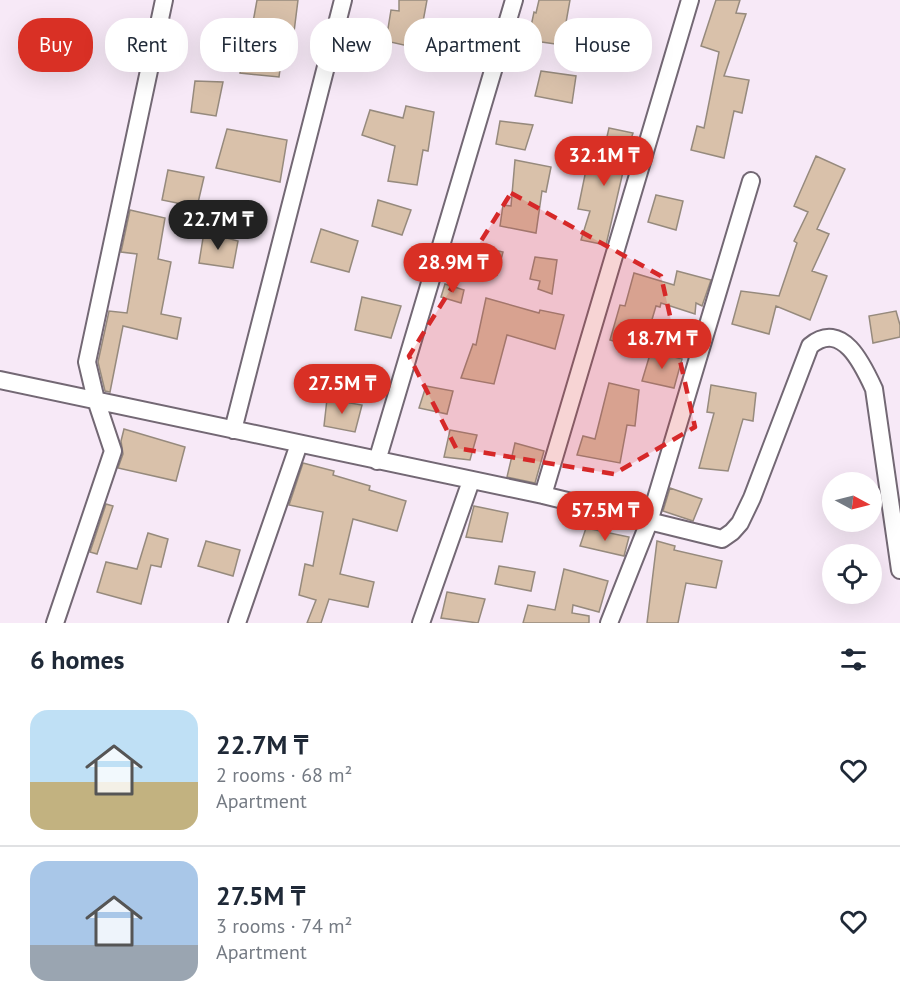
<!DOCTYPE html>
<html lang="en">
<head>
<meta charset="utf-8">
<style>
	:root { --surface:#fff; --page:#f6f6f7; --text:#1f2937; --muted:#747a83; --line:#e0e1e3; --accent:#d93025 }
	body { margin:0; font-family:"PT Sans",sans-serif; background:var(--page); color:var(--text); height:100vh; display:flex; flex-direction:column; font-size:22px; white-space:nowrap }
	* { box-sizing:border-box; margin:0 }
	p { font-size:20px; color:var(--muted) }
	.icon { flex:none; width:33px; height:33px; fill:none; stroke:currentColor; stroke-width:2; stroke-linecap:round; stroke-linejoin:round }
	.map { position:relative; height:623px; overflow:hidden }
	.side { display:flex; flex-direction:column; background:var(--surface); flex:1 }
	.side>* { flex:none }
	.guide { position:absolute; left:18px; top:18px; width:864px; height:54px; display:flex; gap:12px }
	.needle { width:39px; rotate:97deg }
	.fabs { position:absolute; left:822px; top:472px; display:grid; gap:12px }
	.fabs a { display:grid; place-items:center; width:60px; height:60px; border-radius:50%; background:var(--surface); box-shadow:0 6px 24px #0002; font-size:30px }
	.price { position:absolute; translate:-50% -51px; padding:0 14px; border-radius:21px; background:var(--accent); color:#fff; font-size:20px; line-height:39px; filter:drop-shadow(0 2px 3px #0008) }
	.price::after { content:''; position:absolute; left:50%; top:36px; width:18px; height:14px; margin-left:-9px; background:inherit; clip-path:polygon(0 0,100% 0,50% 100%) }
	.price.current { background:#222; color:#fff }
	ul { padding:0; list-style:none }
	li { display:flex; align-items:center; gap:18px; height:150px; padding:0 30px }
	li+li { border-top:2px solid var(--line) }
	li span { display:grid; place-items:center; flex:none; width:168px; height:120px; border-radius:18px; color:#555 }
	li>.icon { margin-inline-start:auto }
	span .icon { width:72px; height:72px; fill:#fffc; stroke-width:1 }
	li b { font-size:26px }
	h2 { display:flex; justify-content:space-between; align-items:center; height:72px; padding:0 30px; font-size:26px }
	.tag { padding:0 21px; border-radius:24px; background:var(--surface); box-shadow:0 6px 24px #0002; font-size:21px; line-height:54px }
	.tag.current { background:var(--accent); color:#fff }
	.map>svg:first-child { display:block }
</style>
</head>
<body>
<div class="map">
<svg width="900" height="623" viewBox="0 0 900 623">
	<rect width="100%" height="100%" fill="#f7e9f7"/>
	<path fill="#d9c1aa" stroke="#968a7d" stroke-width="1.5" d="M257,0H298L293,40L284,39L279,77L240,73L246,38L250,39Z
		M399,0H427L422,27L468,32L464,60L434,59L435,52L386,41L391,10L399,11Z
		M539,0H570L562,45L528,40L534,12L536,13Z
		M716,0H740L736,13L746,14L724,76L749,80L742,113L734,111L724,158L691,150L697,126L704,128L719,52L701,46Z
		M603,28L636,35L631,68L595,62Z
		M541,71L576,76L572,103L535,96Z
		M195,81L223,82L216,116L191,112Z
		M406,106L434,112L428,151L423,150L417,185L388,181L395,146L362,135L370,110L403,118Z
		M500,121L533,125L525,150L496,144Z
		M609,128L633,133L620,172H623L606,245L581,240L590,211L578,209L587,165L600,167Z
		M227,129L287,140L280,182L216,168Z
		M816,156L845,169L817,229L829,234L812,271L827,276L810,320L776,306L769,334L732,324L741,291L779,296L797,243L794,241L808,212L794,206Z
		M515,160L551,167L546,192L542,191L536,233L500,226L503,205L511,206Z
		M168,170L204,177L197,207L162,200Z
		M656,195L683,201L676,230L648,222Z
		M378,200L411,210L402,235L372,226Z
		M130,210L165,218L158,259L171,262L161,314L181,318L177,339L123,326L110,392L105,391L98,362L109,311L127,313L137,254L121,252Z
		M321,229L358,241L349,272L311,262Z
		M204,232L238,241L233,268L199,263Z
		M474,245L503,252L497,275L468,266Z
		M535,257L557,260L552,294L538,289L540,281L530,279Z
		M677,271L711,280L702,306L696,303L695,314L661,303L660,307L656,306L643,350L610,340L620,305L625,306L634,273L674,285Z
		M445,284L464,290L461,303L441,297Z
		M362,297L401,306L391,338L355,330Z
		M486,298L539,313L540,310L564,315L555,349L507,335L494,384L461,378L473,344L476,345Z
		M896,311L900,325V337L873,343L869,316Z
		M651,351L682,359L674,388L642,381Z
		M609,383L639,390L635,426L627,425L620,463L577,455L583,436L595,439Z
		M711,385L756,393L753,421L743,419L728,471L699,468L714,413L707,412Z
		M426,386L453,391L447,414L419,408Z
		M327,399L362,405L355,432L324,426Z
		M124,429L185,447L176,481L118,468L123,454L121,441Z
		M450,430L477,435L470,460L444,457Z
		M515,443L544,451L535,483L507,477Z
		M303,463L334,471L333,475L370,486L369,490L406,501L397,531L353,519L340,574L374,582L368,607L329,599L321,623H307L316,600L299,595L305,564L313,566L323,512L289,505Z
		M670,488L702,499L693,521L663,511Z
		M106,504L113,506L97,554L90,552Z
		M474,506L508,513L502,542L466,537Z
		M586,528L629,537L624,556L580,546Z
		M148,533L168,539L161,567L151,565L141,604L97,592L106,562L137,569Z
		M206,541L240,550L233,576L198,566Z
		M657,541L675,546L674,550L722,561L716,588L686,583L678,623H647Z
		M499,566L535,572L531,591L495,584Z
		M564,569L608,581L599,612L573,605L572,613L589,616V623H523L528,605L555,610Z
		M447,592L485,599L478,623L441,618Z"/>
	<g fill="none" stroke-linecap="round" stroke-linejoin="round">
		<defs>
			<path id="minor" d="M0,380L543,495L722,539L732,532L740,523L752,498L810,346C842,319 863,365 874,389L900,570
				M233,430L343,0
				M377,461L514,0
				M543,495L690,0
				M55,623L113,451L96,400L87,362L164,0
				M237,623L299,444
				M421,623L471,481
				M609,623L649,522L751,181"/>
		</defs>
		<use href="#minor" stroke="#736874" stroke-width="20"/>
		<use href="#minor" stroke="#fff" stroke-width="16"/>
	</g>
	<path fill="#d62828" fill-opacity="0.2" stroke="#d62828" stroke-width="4.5" stroke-dasharray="12 8" stroke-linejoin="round" d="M511,193L661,276L695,427L614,474L456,448L409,356Z"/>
</svg>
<div class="fabs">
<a><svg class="needle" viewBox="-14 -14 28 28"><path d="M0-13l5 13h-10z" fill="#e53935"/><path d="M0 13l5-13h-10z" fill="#747a83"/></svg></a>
<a><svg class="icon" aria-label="locate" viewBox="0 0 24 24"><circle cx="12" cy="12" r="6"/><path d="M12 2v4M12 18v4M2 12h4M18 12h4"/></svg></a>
</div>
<b class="price" style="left:604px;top:187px">32.1M ₸</b>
<b class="price current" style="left:218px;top:251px">22.7M ₸</b>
<b class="price" style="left:453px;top:294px">28.9M ₸</b>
<b class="price" style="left:662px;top:370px">18.7M ₸</b>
<b class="price" style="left:342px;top:415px">27.5M ₸</b>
<b class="price" style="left:605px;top:542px">57.5M ₸</b>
<div class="guide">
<a class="tag current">Buy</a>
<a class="tag">Rent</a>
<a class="tag">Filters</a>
<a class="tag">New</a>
<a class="tag">Apartment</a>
<a class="tag">House</a>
</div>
</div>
<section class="side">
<h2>6 homes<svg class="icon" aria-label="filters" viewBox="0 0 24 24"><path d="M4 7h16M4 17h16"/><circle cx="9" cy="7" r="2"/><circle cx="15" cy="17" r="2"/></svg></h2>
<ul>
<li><span style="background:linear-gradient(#bfe0f5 60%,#c2b280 0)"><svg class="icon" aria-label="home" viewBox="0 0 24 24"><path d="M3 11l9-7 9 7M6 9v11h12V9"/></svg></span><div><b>22.7M ₸</b><p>2 rooms · 68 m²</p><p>Apartment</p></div><svg class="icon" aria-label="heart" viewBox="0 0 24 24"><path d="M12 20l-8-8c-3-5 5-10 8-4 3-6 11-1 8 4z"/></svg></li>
<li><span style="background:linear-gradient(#a9c7e8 70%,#9aa5b1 0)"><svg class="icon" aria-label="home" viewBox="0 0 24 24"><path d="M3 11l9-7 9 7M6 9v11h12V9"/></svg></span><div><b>27.5M ₸</b><p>3 rooms · 74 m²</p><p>Apartment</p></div><svg class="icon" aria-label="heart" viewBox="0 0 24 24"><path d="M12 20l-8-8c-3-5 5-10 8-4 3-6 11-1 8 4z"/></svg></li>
</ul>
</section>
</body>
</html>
